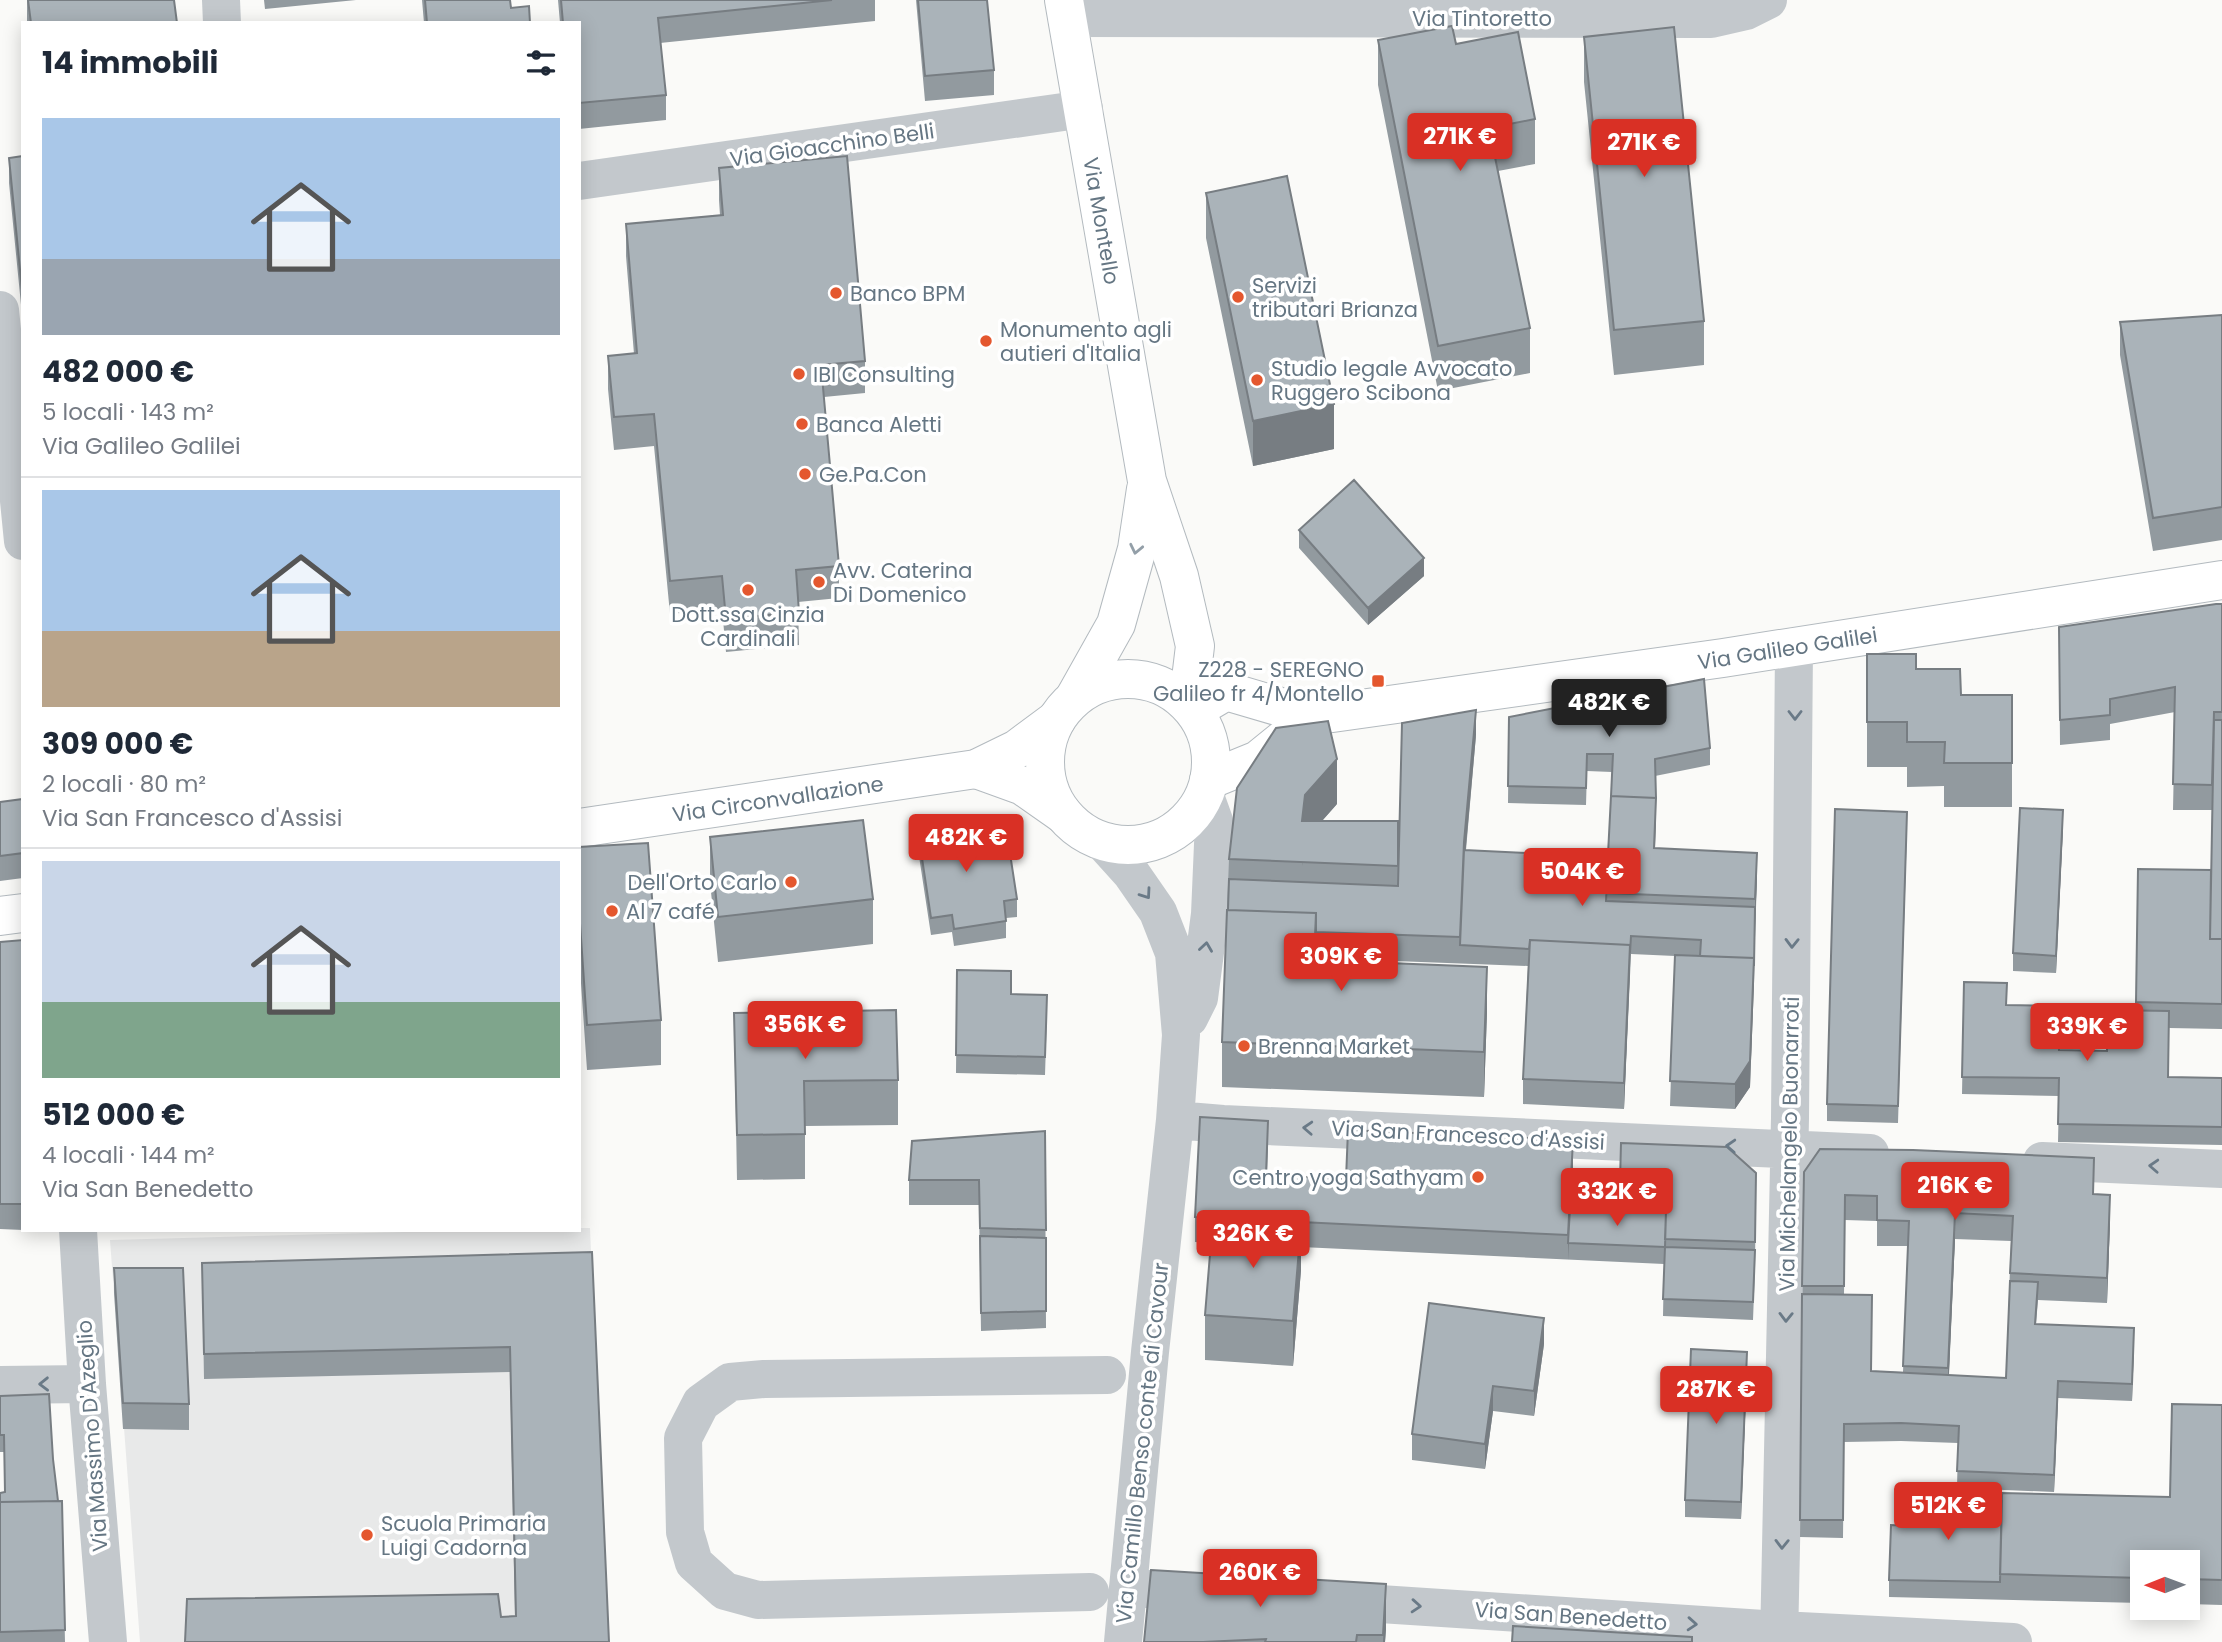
<!DOCTYPE html>
<html lang="it">
<head>
<meta charset="utf-8">
<style>
	:root { --surface:#fff; --page:#f6f6f7; --text:#1f2937; --muted:#747a83; --line:#e0e1e3; --accent:#d93025 }
	body { margin:0; font-family:Poppins,sans-serif; background:var(--page); color:var(--text); height:100vh; display:flex; flex-direction:column; font-size:26px; white-space:nowrap }
	* { box-sizing:border-box; margin:0 }
	p { font-size:23px; color:var(--muted) }
	.icon { flex:none; width:38px; height:38px; fill:none; stroke:currentColor; stroke-width:2; stroke-linecap:round; stroke-linejoin:round }
	.map { position:relative; flex:1; overflow:hidden }
	.details { position:absolute; left:21px; top:21px; width:560px; height:1211px; display:flex; flex-direction:column; background:var(--surface); border-radius:0px; box-shadow:0 4px 18px #0003 }
	.details>* { flex:none }
	.needle { width:46px; rotate:269deg }
	.tools { position:absolute; left:2130px; top:1550px; display:grid; gap:14px }
	.tools a { display:grid; place-items:center; width:70px; height:70px; border-radius:0px; background:var(--surface); box-shadow:0 4px 18px #0003; font-size:35px }
	.price { position:absolute; translate:-50% -60px; padding:0 16px; border-radius:7px; background:var(--accent); color:#fff; font-size:23px; line-height:46px; filter:drop-shadow(0 2px 4px #0008) }
	.price::after { content:''; position:absolute; left:50%; top:42px; width:21px; height:16px; margin-left:-10px; background:inherit; clip-path:polygon(0 0,100% 0,50% 100%) }
	.price.active { background:#222; color:#fff }
	ul { padding:0; list-style:none }
	li { display:grid; align-content:center; gap:14px; height:371px; padding:0 21px }
	li+li { border-top:2px solid var(--line) }
	li span { display:grid; place-items:center; height:217px; border-radius:0px; color:#555 }
	li>.icon { margin-inline-start:auto }
	span .icon { width:126px; height:126px; fill:#fffc; stroke-width:1 }
	li b { font-size:30px }
	h2 { display:flex; justify-content:space-between; align-items:center; height:84px; padding:0 21px; font-size:30px }
	.map>svg:first-child { display:block }
</style>
</head>
<body>
<div class="map">
<svg width="2222" height="1642" viewBox="0 0 2222 1642">
	<rect width="100%" height="100%" fill="#fafaf8"/>
	<path fill="#e8e9e9" d="M579,1228H590L608,1642H140L110,1240L480,1230H579Z"/>
	<g fill="none" stroke-linecap="round" stroke-linejoin="round">
		<defs>
			<g id="secondary">
				<path id="s1" d="M1064,0L1147,481L1179,576L1195,646L1188,704"/>
				<circle cx="1128" cy="762" r="83"/>
				<path d="M1075,697L1116,624L1137,549L1146,489"/>
				<path id="s2" d="M1194,710L1226,691L1311,716L1723,658L2222,580"/>
				<path d="M976,769L1023,786L1063,814"/>
				<path d="M1209,780L1258,760L1294,731"/>
				<path id="s3" d="M579,828L976,769L1017,749L1056,720"/>
				<path d="M0,916L23,913"/>
			</g>
		</defs>
		<use href="#secondary" stroke="#b3babf" stroke-width="40"/>
		<path stroke="#c3c8cc" stroke-width="38" d="M221,0L222,23
			M1067,18L1711,19L1746,11L1768,0
			M579,181L1084,109
			M0,310L23,541
			M1103,842L1131,873L1158,912L1174,953L1181,1035L1175,1120L1150,1352L1123,1642
			M1189,1018L1199,998L1210,914L1214,821L1205,796
			M1175,1120L1223,1124L1870,1153
			M2042,1161L2222,1169
			M78,1230L87,1384L108,1642
			M0,1385L87,1384
			M1128,1587L1201,1592
			M1090,1592L758,1600L725,1591L694,1563L685,1532L683,1438L701,1403L730,1382L764,1379L1107,1375
			M1334,1601L1780,1630L2013,1642
			M1779,1642L1790,1118L1794,647"/>
		<use href="#secondary" stroke="#fff" stroke-width="38"/>
	</g>
	<path fill="#929a9f" fill-rule="evenodd" d="M27,0H174L177,23H27Z
		M264,0H356L265,9Z
		M422,0H510L511,8L530,23H424Z
		M558,0H875V21L660,43L666,95V120L579,129V23H560Z
		M916,0H987L994,70V95L925,101Z
		M1584,37L1704,321V365L1614,375L1584,82Z
		M1378,40L1456,44L1535,119V164L1498,171L1530,328V373L1438,391L1378,85Z
		M23,156V325L9,183V158Z
		M719,168L865,361V393L824,397L839,566V598L798,602L799,645L726,652L722,609L670,614L654,446L614,450L608,389V356L634,354L626,256V224L720,215L719,200Z
		M1206,193L1334,449L1253,466L1206,238Z
		M2222,315V540L2153,551L2120,355V322Z
		M1299,530L1424,576L1368,625L1299,548Z
		M2222,604V1029L2169,1028L2168,1077L2222,1078V1145L2058,1142L2059,1096L1962,1094L1964,982L2007,1005L2060,1050L2107,1051L2136,1010L2138,869L2211,870L2212,810H2173L2175,712L2110,724V740L2060,745L2059,627Z
		M1867,654L1916,669L1961,695H2012V807H1944V786L1907,787V767H1867Z
		M1509,717L1710,748V765L1655,776V848L1757,878L1750,1087L1735,1109L1670,1106L1675,956L1631,954L1624,1109L1523,1104V1079L1528,966L1316,958V960L1487,1012L1484,1097L1222,1087V1042L1229,859L1337,804L1322,821H1398V886L1476,735L1466,850L1608,857L1612,772L1587,771L1586,805L1508,803Z
		M23,799V878L0,881V802Z
		M917,825L966,840L1017,899V917L1006,918V938L954,946L952,932L931,935L917,843Z
		M2063,827L2056,973L2013,971V953Z
		M1907,829L1898,1123L1827,1121V1104Z
		M710,837L873,899V944L718,962L710,882Z
		M579,847L661,1020V1065L587,1070L579,954Z
		M23,940V1230L0,1229V942Z
		M957,970L1011,994L1047,1013L1045,1075L956,1073Z
		M734,1013L898,1080V1125L805,1126V1179L737,1180Z
		M1045,1131L1046,1328L981,1331L979,1205H909V1180Z
		M1268,1146L1267,1175L1346,1179L1573,1166L1571,1208L1666,1212V1209L1620,1207V1182L1756,1173L1755,1268L1753,1320L1663,1316L1664,1264L1301,1247V1270L1293,1366L1205,1360V1315L1211,1243L1195,1242V1217Z
		M1804,1172L2094,1194L2110,1220L2107,1303L2038,1300L2036,1324L2134,1346L2132,1401L2058,1398L2054,1492L1957,1488L1958,1443L1901,1441L1844,1442L1843,1538L1800,1537ZM1845,1220L1877,1221V1246H1908L1903,1372L1871,1371L1844,1295ZM1955,1239L2011,1241L2006,1378L1949,1375Z
		M592,1252L609,1642L501,1617L515,1616L510,1372L204,1379L202,1263Z
		M114,1268L189,1404V1430L123,1429L114,1293Z
		M1544,1344L1534,1416L1493,1411L1485,1469L1412,1460V1434Z
		M1747,1369L1741,1519L1685,1517V1500Z
		M0,1396L53,1459L58,1501H62L65,1642H0V1493L5,1492L4,1452H0Z
		M2222,1405V1605L2188,1604V1563H2142V1603L1889,1597V1580L1911,1526L2002,1501L2170,1497Z
		M1386,1629L1385,1642H1144Z"/>
	<path fill="#777d82" d="M1334,404V449L1253,466V421Z
		M1424,558V576L1368,625V608Z
		M1476,710V735L1464,868V842Z
		M1337,759V804L1305,840L1302,866V821L1305,795Z
		M1656,798V823L1654,873V848Z
		M2063,810V827L2056,973V956Z
		M1757,853V878L1755,925V899Z
		M1755,907L1754,984L1750,1087L1735,1109V1084Z
		M1316,913V958L1314,1005V960Z
		M1630,945V971L1624,1109V1083Z
		M1487,967V1012L1484,1097V1052Z
		M1573,1140V1166L1568,1260V1235Z
		M2110,1195V1220L2107,1303V1278Z
		M1955,1213V1239L1948,1393V1368Z
		M1301,1225V1270L1293,1366V1321Z
		M1544,1318V1344L1534,1416V1391Z
		M2134,1328V1346L2132,1401V1384Z
		M1747,1352V1369L1741,1519V1502Z
		M2058,1381V1398L2054,1492V1475Z
		M1493,1386V1411L1485,1469V1444Z
		M1386,1584V1629L1385,1642H1383Z"/>
	<path fill="#aab3b9" stroke="#777d82" stroke-width="2" d="M28,0H174L177,23H31Z
		M425,0H510L511,8L529,6L530,23H427Z
		M561,0H832L658,18L666,95L579,103V23H563Z
		M918,0H987L994,70L925,76Z
		M1452,26L1456,44L1518,32L1535,119L1489,128L1530,328L1438,346L1378,40Z
		M1674,27L1704,321L1614,330L1584,37Z
		M23,156V300L9,158Z
		M847,156L865,361L821,365L839,566L796,570L799,612L726,619L722,576L670,581L654,414L614,417L608,356L637,353L626,224L723,215L719,168Z
		M1287,176L1334,404L1253,421L1206,193Z
		M2222,315V507L2153,518L2120,322Z
		M1354,480L1424,558L1368,608L1299,530Z
		M2216,604H2222V712H2214L2212,785L2173,784L2175,687L2110,699V715L2060,720L2059,627Z
		M1867,654H1916V669H1960L1961,695H2012V763H1944L1945,742H1907V722H1867Z
		M1704,679L1710,748L1655,759L1656,798L1611,796L1613,754H1587L1586,788L1508,786L1509,717Z
		M1476,710L1464,842L1460,937L1316,932V913L1228,910L1229,879L1398,886L1402,723Z
		M2214,720H2222V939H2210Z
		M1328,721L1337,759L1305,795L1302,821H1398V866L1229,859L1237,788L1276,728Z
		M1611,796L1656,798L1654,848L1757,853L1755,899L1606,893Z
		M23,799V853L0,856V802Z
		M2020,808L2063,810L2056,956L2013,953Z
		M1835,809L1907,812L1898,1106L1827,1104Z
		M963,819L966,840L1007,834L1017,899L1004,901L1006,921L954,929L952,915L931,918L917,825Z
		M863,820L873,899L718,917L710,837Z
		M648,843L661,1020L587,1025L579,909V847Z
		M1464,850L1608,857L1606,901L1755,907L1754,966V958L1700,956L1701,940L1631,936L1630,953V945L1530,940L1529,949L1460,945Z
		M2138,869L2211,870L2210,939H2222V1004L2136,1002Z
		M1227,910L1316,913L1314,960L1487,967L1484,1052L1222,1042Z
		M23,940V1204H0V942Z
		M1530,940L1630,945L1624,1083L1523,1079Z
		M1675,955L1754,958L1750,1061L1735,1084L1670,1081Z
		M957,970L1011,971V994L1047,995L1045,1057L956,1055Z
		M1964,982L2007,983L2006,1005L2060,1006L2059,1050L2107,1051L2108,1010L2169,1011L2168,1077L2222,1078V1127L2058,1124L2059,1078L1962,1077Z
		M896,1010L898,1080L804,1081L805,1134L737,1135L734,1013Z
		M1200,1117L1268,1121L1266,1175L1346,1179L1348,1130L1573,1140L1568,1235L1195,1217Z
		M1045,1131L1046,1230L980,1228L979,1180H909L912,1141Z
		M1621,1143L1727,1147L1756,1173L1755,1242L1665,1239L1667,1183L1620,1182Z
		M1820,1149L1913,1150L2094,1158L2093,1194L2110,1195L2107,1278L2010,1273L2013,1216L1955,1213L1948,1368L1903,1366L1909,1221L1877,1220V1196L1845,1195L1844,1286H1802L1804,1172Z
		M1570,1208L1666,1212L1665,1247L1568,1243Z
		M1213,1218L1301,1225L1293,1321L1205,1315Z
		M980,1236L1046,1238V1311L981,1313Z
		M1665,1247L1755,1250L1753,1302L1663,1299Z
		M592,1252L609,1642H185L187,1599L498,1594L501,1617L516,1616L510,1347L204,1354L202,1263Z
		M114,1268H183L189,1404L123,1403Z
		M2010,1281L2038,1282L2035,1324L2134,1328L2132,1384L2058,1381L2054,1475L1957,1471L1959,1426L1901,1423L1844,1424L1843,1520H1800L1802,1294L1872,1295L1871,1371L2006,1378Z
		M1429,1303L1544,1318L1534,1391L1493,1386L1485,1444L1412,1434Z
		M1691,1349L1747,1352L1741,1502L1685,1500Z
		M49,1394L53,1459L58,1501L0,1502V1493L5,1492L4,1435H0V1396Z
		M2172,1404L2222,1405V1580L2188,1579V1563H2142V1578L2000,1574L2002,1493L2170,1497Z
		M1912,1498L2002,1501L2000,1582L1889,1580L1891,1525L1911,1526Z
		M62,1501L65,1630L0,1632V1502Z
		M1151,1570L1386,1584L1383,1635H1357L1356,1642H1265L1266,1639L1203,1642H1144Z
		M1513,1626L1692,1637V1642H1512Z"/>
	<defs><path id="oneway-chevron" d="M-2-3.5L2.5 0L-2 3.5" fill="none" stroke-width="1.6" stroke-linecap="round" stroke-linejoin="round" transform="scale(1.75)"/></defs>
	<use stroke="#939fa8" href="#oneway-chevron" transform="translate(1136 549) rotate(102)"/>
	<g stroke="#6a7a87">
		<use href="#oneway-chevron" transform="translate(1795 715) rotate(90)"/>
		<use href="#oneway-chevron" transform="translate(1146 894) rotate(55)"/>
		<use href="#oneway-chevron" transform="translate(1792 943) rotate(91)"/>
		<use href="#oneway-chevron" transform="translate(1206 947) rotate(-82)"/>
		<use href="#oneway-chevron" transform="translate(1308 1128) rotate(-177)"/>
		<use href="#oneway-chevron" transform="translate(1731 1146) rotate(-177)"/>
		<use href="#oneway-chevron" transform="translate(2154 1166) rotate(-177)"/>
		<use href="#oneway-chevron" transform="translate(1786 1317) rotate(91)"/>
		<use href="#oneway-chevron" transform="translate(44 1384) rotate(179)"/>
		<use href="#oneway-chevron" transform="translate(1782 1544) rotate(91)"/>
		<use href="#oneway-chevron" transform="translate(1416 1606) rotate(4)"/>
		<use href="#oneway-chevron" transform="translate(1692 1624) rotate(4)"/>
	</g>
	<g fill="#e4572e" stroke="#fff" stroke-width="2.5">
		<circle cx="836" cy="293" r="7"/>
		<circle cx="1238" cy="297" r="7"/>
		<circle cx="986" cy="341" r="7"/>
		<circle cx="799" cy="374" r="7"/>
		<circle cx="1257" cy="380" r="7"/>
		<circle cx="802" cy="424" r="7"/>
		<circle cx="805" cy="474" r="7"/>
		<circle cx="819" cy="582" r="7"/>
		<circle cx="748" cy="590" r="7"/>
		<rect x="1371" y="674" width="14" height="14" rx="3.5"/>
		<circle cx="791" cy="882" r="7"/>
		<circle cx="612" cy="911" r="7"/>
		<circle cx="1244" cy="1046" r="7"/>
		<circle cx="1478" cy="1177" r="7"/>
		<circle cx="367" cy="1535" r="7"/>
	</g>
	<g text-anchor="middle" dominant-baseline="central" stroke-width="7" stroke-linejoin="round" paint-order="stroke">
		<g font-size="21" fill="#657683" stroke="#fff">
			<text x="1482" y="18">Via Tintoretto</text>
			<text transform="translate(832 145) rotate(-8)">Via Gioacchino Belli</text>
			<text stroke="none"><textPath href="#s1" startOffset="224">Via Montello</textPath></text>
			<text stroke="none"><textPath href="#s2" startOffset="607">Via Galileo Galilei</textPath></text>
			<text stroke="none"><textPath href="#s3" startOffset="201">Via Circonvallazione</textPath></text>
			<text transform="translate(1468 1135) rotate(3)">Via San Francesco d'Assisi</text>
			<text transform="translate(1789 1144) rotate(-89)">Via Michelangelo Buonarroti</text>
			<text transform="translate(92 1436) rotate(-94)">Via Massimo D'Azeglio</text>
			<text transform="translate(1142 1443) rotate(-84)">Via Camillo Benso conte di Cavour</text>
			<text transform="translate(1571 1616) rotate(4)">Via San Benedetto</text>
		</g>
		<g font-size="21" fill="#657683" stroke="#fff" text-anchor="start">
			<text x="1252" y="285">Servizi<tspan x="1252" dy="24">tributari Brianza</tspan></text>
			<text x="850" y="293">Banco BPM</text>
			<text x="1000" y="329">Monumento agli<tspan x="1000" dy="24">autieri d'Italia</tspan></text>
			<text x="1271" y="368">Studio legale Avvocato<tspan x="1271" dy="24">Ruggero Scibona</tspan></text>
			<text x="813" y="374">IBI Consulting</text>
			<text x="816" y="424">Banca Aletti</text>
			<text x="819" y="474">Ge.Pa.Con</text>
			<text x="833" y="570">Avv. Caterina<tspan x="833" dy="24">Di Domenico</tspan></text>
			<text x="748" y="614" text-anchor="middle">Dott.ssa Cinzia<tspan x="748" dy="24">Cardinali</tspan></text>
			<text x="1364" y="669" text-anchor="end">Z228 - SEREGNO<tspan x="1364" dy="24">Galileo fr 4/Montello</tspan></text>
			<text x="777" y="882" text-anchor="end">Dell'Orto Carlo</text>
			<text x="626" y="911">Al 7 café</text>
			<text x="1258" y="1046">Brenna Market</text>
			<text x="1464" y="1177" text-anchor="end">Centro yoga Sathyam</text>
			<text x="381" y="1523">Scuola Primaria<tspan x="381" dy="24">Luigi Cadorna</tspan></text>
		</g>
	</g>
</svg>
<div class="tools">
<a><svg class="needle" viewBox="-14 -14 28 28"><path d="M0-13l5 13h-10z" fill="#e53935"/><path d="M0 13l5-13h-10z" fill="#747a83"/></svg></a>
</div>
<b class="price" style="left:1460px;top:173px">271K €</b>
<b class="price" style="left:1644px;top:179px">271K €</b>
<b class="price active" style="left:1609px;top:739px">482K €</b>
<b class="price" style="left:966px;top:874px">482K €</b>
<b class="price" style="left:1582px;top:908px">504K €</b>
<b class="price" style="left:1341px;top:993px">309K €</b>
<b class="price" style="left:805px;top:1061px">356K €</b>
<b class="price" style="left:2087px;top:1063px">339K €</b>
<b class="price" style="left:1955px;top:1222px">216K €</b>
<b class="price" style="left:1617px;top:1228px">332K €</b>
<b class="price" style="left:1253px;top:1270px">326K €</b>
<b class="price" style="left:1716px;top:1426px">287K €</b>
<b class="price" style="left:1948px;top:1542px">512K €</b>
<b class="price" style="left:1260px;top:1609px">260K €</b>
<section class="details">
<h2>14 immobili<svg class="icon" aria-label="filters" viewBox="0 0 24 24"><path d="M4 7h16M4 17h16"/><circle cx="9" cy="7" r="2"/><circle cx="15" cy="17" r="2"/></svg></h2>
<ul>
<li><span style="background:linear-gradient(#a9c7e8 65%,#9aa5b1 0)"><svg class="icon" aria-label="home" viewBox="0 0 24 24"><path d="M3 11l9-7 9 7M6 9v11h12V9"/></svg></span><div><b>482 000 €</b><p>5 locali · 143 m²</p><p>Via Galileo Galilei</p></div></li>
<li><span style="background:linear-gradient(#a9c7e8 65%,#b9a48a 0)"><svg class="icon" aria-label="home" viewBox="0 0 24 24"><path d="M3 11l9-7 9 7M6 9v11h12V9"/></svg></span><div><b>309 000 €</b><p>2 locali · 80 m²</p><p>Via San Francesco d'Assisi</p></div></li>
<li><span style="background:linear-gradient(#c9d6e8 65%,#7fa58c 0)"><svg class="icon" aria-label="home" viewBox="0 0 24 24"><path d="M3 11l9-7 9 7M6 9v11h12V9"/></svg></span><div><b>512 000 €</b><p>4 locali · 144 m²</p><p>Via San Benedetto</p></div></li>
</ul>
</section>
</div>
</body>
</html>
